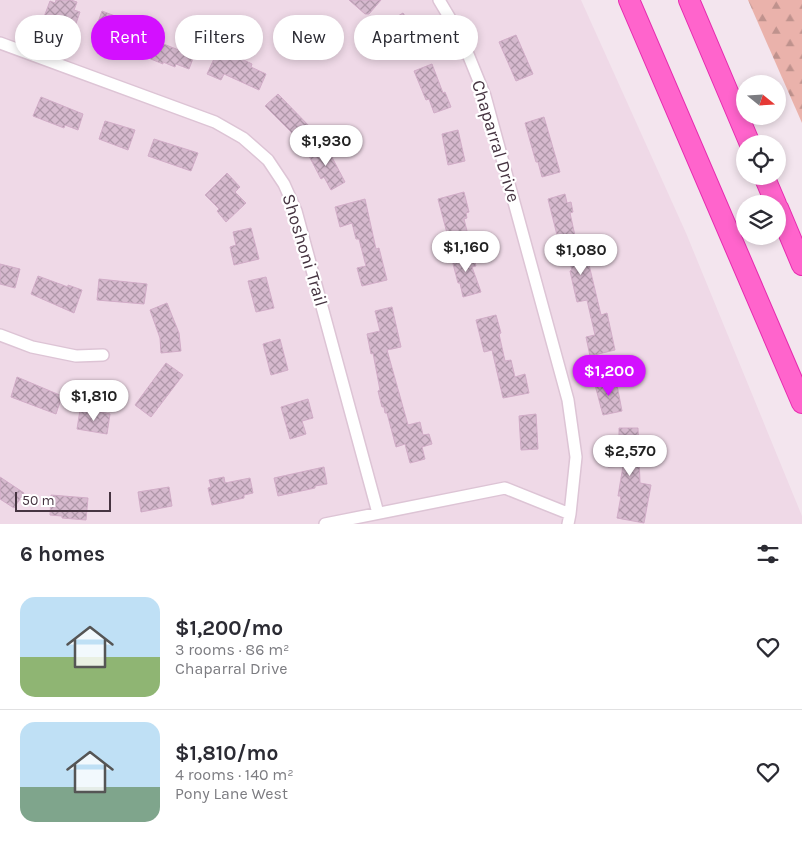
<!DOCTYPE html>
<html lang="en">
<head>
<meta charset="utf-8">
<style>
	:root { --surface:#fff; --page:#f7f7f7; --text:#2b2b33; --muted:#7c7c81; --line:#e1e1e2; --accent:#d310ff }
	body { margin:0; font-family:Karla,sans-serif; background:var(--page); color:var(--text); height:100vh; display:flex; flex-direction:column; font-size:19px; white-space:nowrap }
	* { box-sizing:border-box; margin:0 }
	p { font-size:16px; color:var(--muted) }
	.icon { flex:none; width:28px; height:28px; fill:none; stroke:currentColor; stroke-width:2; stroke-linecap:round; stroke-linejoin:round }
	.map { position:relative; height:524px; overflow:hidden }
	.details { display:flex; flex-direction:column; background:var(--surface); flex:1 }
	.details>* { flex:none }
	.guide { position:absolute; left:15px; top:15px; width:500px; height:45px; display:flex; gap:10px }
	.needle { width:32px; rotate:108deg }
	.controls { position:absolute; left:736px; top:75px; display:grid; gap:10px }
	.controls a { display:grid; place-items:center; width:50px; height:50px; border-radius:50%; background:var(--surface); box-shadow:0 2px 8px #0003; font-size:25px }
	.scale { position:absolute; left:15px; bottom:12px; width:96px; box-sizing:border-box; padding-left:5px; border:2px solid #463441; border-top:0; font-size:14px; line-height:18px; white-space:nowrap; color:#463441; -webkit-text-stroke:4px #fff; paint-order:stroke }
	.price { position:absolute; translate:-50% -42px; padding:0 11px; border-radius:18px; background:#fff; color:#222; font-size:16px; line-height:32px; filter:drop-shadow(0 1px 2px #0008) }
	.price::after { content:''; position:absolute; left:50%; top:30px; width:15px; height:11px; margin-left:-8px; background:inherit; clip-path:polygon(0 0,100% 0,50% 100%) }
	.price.current { background:var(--accent); color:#fff }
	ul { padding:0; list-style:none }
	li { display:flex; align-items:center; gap:15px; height:125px; padding:0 20px }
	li+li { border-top:1px solid var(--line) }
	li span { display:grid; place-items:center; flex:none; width:140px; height:100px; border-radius:15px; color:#555 }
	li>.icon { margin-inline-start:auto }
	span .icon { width:60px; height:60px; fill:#fffc; stroke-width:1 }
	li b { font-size:21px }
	h2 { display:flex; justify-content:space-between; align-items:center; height:60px; padding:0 20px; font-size:21px }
	.pill { padding:0 18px; border-radius:22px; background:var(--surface); box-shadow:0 2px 8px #0003; font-size:18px; line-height:45px }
	.pill.current { background:var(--accent); color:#fff }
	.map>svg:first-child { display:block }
</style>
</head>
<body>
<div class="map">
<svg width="802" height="524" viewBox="0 0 802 524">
	<defs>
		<pattern id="forest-firs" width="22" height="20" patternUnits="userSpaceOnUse" patternTransform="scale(1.25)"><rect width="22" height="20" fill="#eab2ab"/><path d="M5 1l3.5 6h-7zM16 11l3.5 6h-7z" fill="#bf928d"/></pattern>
		<pattern id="building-cross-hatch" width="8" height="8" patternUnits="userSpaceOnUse" patternTransform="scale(1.25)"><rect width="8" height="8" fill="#d6b9ce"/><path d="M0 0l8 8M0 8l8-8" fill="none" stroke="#af97a9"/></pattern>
	</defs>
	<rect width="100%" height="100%" fill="#f3e5ee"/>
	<path fill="#efd9e7" d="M0,0H581L686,233L802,516V524H0Z"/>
	<path fill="url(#forest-firs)" d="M748,0H802V123Z"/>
	<path fill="url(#building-cross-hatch)" stroke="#d1acc7" d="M56,0H71L77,2L74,10L80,12L73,32L57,27L56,30L41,25L50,1L55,3Z
		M349,0H381L369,14H365Z
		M102,11L141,26L138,34L194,56L189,69L176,64L175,67L163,62V64L146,57L149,49L109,34L106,41L93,36Z
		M403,13L420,39L402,49L386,23Z
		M516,35L533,74L516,81L499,42Z
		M219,48L252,64L251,67L266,74L259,90L224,74L221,80L207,74Z
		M432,64L443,93L445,92L451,107L434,113L429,99L426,100L414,71Z
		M278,94L312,129L300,141L265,106Z
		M41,97L83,114L78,130L65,125L64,128L33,116Z
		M544,117L560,172L542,177L538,162H536L525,123Z
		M105,121L135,130L128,150L99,139Z
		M458,130L465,161L448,165L442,134Z
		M154,139L198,153L191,171L148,156Z
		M325,144L345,182L331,190L324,177L321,179L308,154Z
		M227,173L240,187L235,192L246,203L226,222L217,211L219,209L205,195Z
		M464,192L469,212L466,213L467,218L464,219L467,231L448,237L438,199Z
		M565,194L567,203L571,202L573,212L570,213L579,254L586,252L601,315L607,313L615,350L590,356L586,337L595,335L587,300L577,302L570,271L572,270L566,246L560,247L548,199Z
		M365,199L376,249L379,248L387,280L362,286L357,268L366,266L359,239H356L352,223L340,227L335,207Z
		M251,228L259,259L234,265L230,247L236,245L233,232Z
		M472,251L476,266L472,267L481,292L463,297L460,283H458L451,256Z
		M0,264L20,269L15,288L0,284Z
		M38,276L68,287V285L82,290L74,313L31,294Z
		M266,277L274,308L256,312L248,281Z
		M99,279L147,284L144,304L97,300Z
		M167,303L179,333L181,351L161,353L160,338L150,310Z
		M392,307L401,347L387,350L408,425L420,422L423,435L429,434L432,444L422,447L425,459L410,463L405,444L396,447L387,413H385L384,407H382L378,391L380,390L373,353L371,354L367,334L380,331L375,311Z
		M496,315L501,333L499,334L505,361L511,360L515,377L525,374L529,393L503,398L492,350L484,352L476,320Z
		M280,339L288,370L271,375L263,344Z
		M166,363L183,375L151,417L135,405Z
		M17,377L62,396L56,414L11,397Z
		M616,380L622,411L603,415L595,385Z
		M308,399L313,418L302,421L306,434L290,439L281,407Z
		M80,410L94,413V411L110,414L107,434L77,429Z
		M536,414L538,449L521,450L519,416Z
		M619,428H638L640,483L651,485L644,523L617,518L621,496H618L623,466L608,467L607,447H619Z
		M324,467L327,484L315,486V488L278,496L274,478Z
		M0,477L24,493L14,508L0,499Z
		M224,477L225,483L250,478L253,493L244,495V498L212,505L208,488L211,487L209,480Z
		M169,487L172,506L141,512L138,492Z
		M51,495L88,498L86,520L62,518V516L50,515Z"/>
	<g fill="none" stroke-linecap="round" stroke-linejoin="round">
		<defs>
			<path id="street" d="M439,0L461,37L485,96L568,400L576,457L570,514L568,524
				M0,43L215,122L243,138L268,160L284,184L296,211L378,513
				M0,335L32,347L76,356L103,355
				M325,524L505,488L570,514"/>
			<path id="highway" d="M629,0L802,403
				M689,0L750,144
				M764,176L776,204
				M778,208L802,265"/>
		</defs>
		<use href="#street" stroke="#ddc4d5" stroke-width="14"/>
		<use href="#highway" stroke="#e62caf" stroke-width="22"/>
		<use href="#street" stroke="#fff" stroke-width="11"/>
		<use href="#highway" stroke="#ff64cc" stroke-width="20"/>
	</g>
	<g text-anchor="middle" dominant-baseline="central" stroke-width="4.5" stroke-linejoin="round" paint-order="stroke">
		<g font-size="18" fill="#463441" stroke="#fff">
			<text transform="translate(496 141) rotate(73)">Chaparral Drive</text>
			<text transform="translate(305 250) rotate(73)">Shoshoni Trail</text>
		</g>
	</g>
</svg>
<div class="controls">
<a><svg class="needle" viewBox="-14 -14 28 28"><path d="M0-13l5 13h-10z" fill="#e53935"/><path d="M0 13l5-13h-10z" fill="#7c7c81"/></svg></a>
<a><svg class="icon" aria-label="locate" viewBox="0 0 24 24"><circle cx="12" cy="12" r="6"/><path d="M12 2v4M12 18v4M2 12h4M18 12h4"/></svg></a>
<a><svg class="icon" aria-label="layers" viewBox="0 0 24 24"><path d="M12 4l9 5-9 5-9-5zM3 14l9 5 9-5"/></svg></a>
</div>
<div class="scale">50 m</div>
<b class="price" style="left:326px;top:167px">$1,930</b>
<b class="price" style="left:466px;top:273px">$1,160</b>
<b class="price" style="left:581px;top:276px">$1,080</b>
<b class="price current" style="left:609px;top:397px">$1,200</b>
<b class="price" style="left:94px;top:422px">$1,810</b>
<b class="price" style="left:630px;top:477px">$2,570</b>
<div class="guide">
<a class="pill">Buy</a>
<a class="pill current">Rent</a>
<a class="pill">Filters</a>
<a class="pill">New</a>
<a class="pill">Apartment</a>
</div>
</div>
<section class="details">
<h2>6 homes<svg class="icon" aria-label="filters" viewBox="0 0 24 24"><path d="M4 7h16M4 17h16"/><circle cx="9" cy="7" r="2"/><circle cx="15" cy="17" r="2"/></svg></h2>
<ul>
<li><span style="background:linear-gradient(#bfe0f5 60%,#8fb573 0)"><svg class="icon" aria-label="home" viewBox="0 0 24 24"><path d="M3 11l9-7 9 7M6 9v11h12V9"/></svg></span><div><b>$1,200/mo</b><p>3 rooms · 86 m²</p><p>Chaparral Drive</p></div><svg class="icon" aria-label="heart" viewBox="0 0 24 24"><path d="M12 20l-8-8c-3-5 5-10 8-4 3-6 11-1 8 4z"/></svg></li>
<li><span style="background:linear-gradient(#bfe0f5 65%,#7fa58c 0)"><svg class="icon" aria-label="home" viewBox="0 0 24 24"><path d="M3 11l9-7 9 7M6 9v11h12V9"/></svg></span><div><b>$1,810/mo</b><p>4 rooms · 140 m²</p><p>Pony Lane West</p></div><svg class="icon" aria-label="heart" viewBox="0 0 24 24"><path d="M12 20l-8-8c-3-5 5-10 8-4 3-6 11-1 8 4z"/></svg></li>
</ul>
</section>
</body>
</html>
